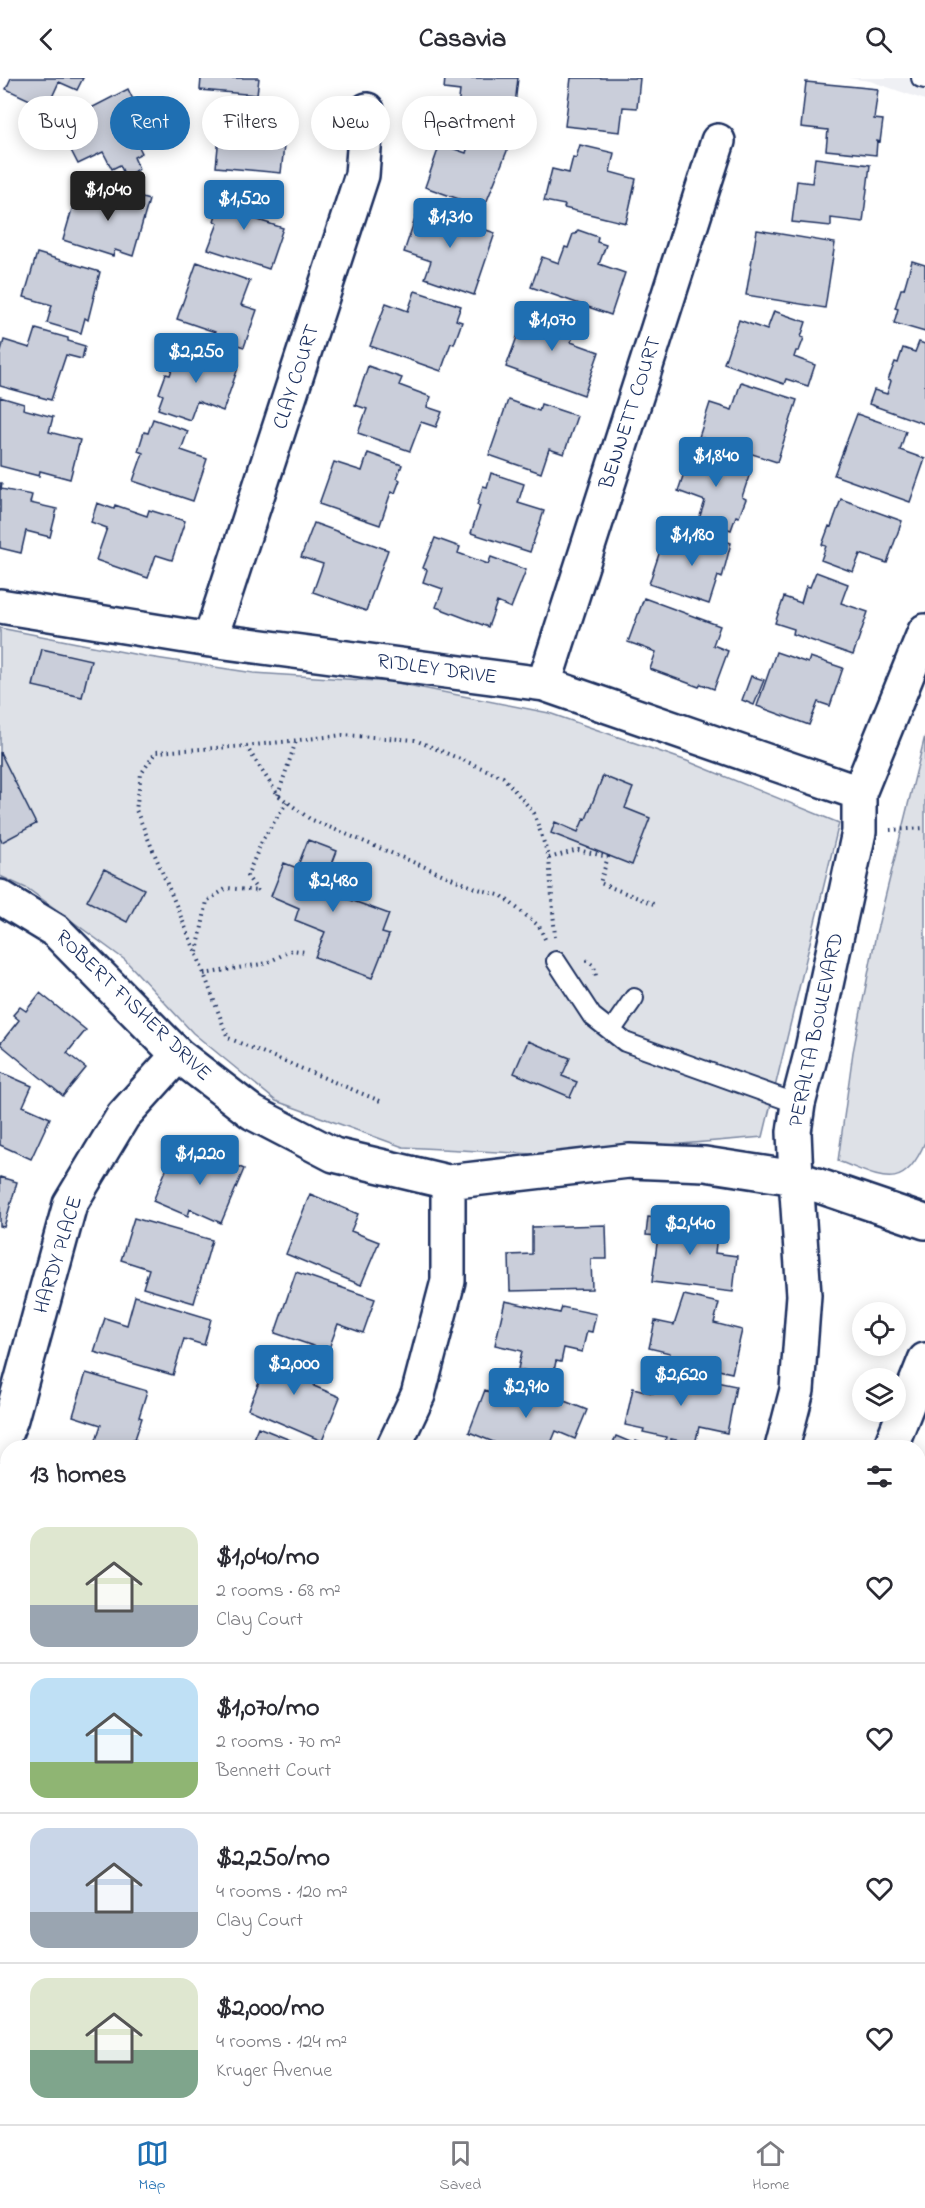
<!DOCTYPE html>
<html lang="en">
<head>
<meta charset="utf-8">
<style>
	:root { --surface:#fff; --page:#f2f2f3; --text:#2b2b33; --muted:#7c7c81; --line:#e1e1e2; --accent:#1f6fb2 }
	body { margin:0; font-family:"Indie Flower",sans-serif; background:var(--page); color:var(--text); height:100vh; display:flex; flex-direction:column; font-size:22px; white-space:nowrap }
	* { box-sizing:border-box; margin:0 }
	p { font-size:20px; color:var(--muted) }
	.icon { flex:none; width:33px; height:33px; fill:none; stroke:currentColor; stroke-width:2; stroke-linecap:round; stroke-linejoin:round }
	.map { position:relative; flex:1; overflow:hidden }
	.details { position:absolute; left:0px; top:1362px; width:926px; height:684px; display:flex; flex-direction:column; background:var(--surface); border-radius:24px 24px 0 0; box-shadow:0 3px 15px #0003 }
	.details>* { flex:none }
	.hud { position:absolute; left:18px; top:18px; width:600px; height:54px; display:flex; gap:12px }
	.tools { position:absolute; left:852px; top:1224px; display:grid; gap:12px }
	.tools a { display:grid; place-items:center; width:54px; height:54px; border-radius:50%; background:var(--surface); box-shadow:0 3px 15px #0003; font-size:30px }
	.price { position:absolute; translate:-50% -51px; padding:0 14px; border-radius:6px; background:var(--accent); color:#fff; font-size:20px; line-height:39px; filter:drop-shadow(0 2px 3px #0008) }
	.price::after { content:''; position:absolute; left:50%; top:36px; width:18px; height:14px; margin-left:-9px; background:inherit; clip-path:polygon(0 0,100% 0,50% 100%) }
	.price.current { background:#222; color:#fff }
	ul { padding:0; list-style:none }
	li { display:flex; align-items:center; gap:18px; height:150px; padding:0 30px }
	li+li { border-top:2px solid var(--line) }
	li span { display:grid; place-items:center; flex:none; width:168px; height:120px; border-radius:18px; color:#555 }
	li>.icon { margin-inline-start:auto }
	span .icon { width:72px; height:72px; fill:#fffc; stroke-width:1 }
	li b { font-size:26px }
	h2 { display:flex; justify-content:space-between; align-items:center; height:72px; padding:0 30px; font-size:26px }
	.chip { padding:0 21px; border-radius:27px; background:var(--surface); box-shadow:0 3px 15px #0003; font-size:21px; line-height:54px }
	.chip.current { background:var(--accent); color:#fff }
	header { display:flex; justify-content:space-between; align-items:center; height:78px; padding:0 30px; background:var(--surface); font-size:27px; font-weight:800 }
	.tab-bar { display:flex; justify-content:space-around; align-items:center; height:84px; border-top:2px solid var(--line); background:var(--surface); font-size:16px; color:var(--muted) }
	.tab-bar a { display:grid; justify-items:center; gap:3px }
	.tab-bar .current { color:var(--accent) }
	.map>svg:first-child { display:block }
</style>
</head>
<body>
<header><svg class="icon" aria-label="back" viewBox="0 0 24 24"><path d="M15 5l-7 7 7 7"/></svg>Casavia<svg class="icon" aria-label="search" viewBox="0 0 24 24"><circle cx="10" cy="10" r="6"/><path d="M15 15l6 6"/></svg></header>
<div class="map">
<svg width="925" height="2046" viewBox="0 0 925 2046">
	<rect width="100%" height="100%" fill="#fff"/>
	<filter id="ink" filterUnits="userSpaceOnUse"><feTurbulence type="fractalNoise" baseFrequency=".0167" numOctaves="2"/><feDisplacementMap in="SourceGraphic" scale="12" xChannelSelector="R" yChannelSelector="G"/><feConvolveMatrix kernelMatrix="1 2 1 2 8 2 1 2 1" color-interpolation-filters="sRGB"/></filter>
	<g filter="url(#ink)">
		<path fill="#eff0f4" d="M848,0H925V22L870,3Z"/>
		<path fill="#dee1e7" stroke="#7c88a2" stroke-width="1.5" d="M0,550L149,579L254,595L392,604L549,635L687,683L839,745L763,1059L552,1077L403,1069L276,1023L193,955L125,882L28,811L0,798Z
			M925,658V1064C903,1117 881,1099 838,1083L853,974L876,856Z"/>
		<path fill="#caceda" stroke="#1b2f5e" stroke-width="1.5" d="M11,0H83L77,12L59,4L47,30L6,11Z
			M201,0H259L257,17L200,12Z
			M445,0H518L513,44L457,38L460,13L444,11Z
			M571,0H640L637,30L623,29L620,54L565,48Z
			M806,4L878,11L874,41L883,42L880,64L877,63L876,77L826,72L828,52L801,49Z
			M128,11L139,34L128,39L138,59L135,61L142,75L134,79L139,91L125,98L120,87L112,91L103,74L78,86L58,47Z
			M225,23L259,26L257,47L286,50L281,95L216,89L221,38H224Z
			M472,55L509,68L484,130L425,109L440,66L466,75Z
			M580,67L614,75L610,94L636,101L626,145L564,130L565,127L544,123L552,91L569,95L573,79L576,80Z
			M815,80L870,87L863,144L831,140V148L792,144L797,103L812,105Z
			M96,106L149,122L133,178L115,172L113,178L63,162L74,124L89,129Z
			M229,110L262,121L255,141L283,150L269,191L208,171L218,145L214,143L220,123L224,125Z
			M419,129L495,155L474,217L425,200L431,183L404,174Z
			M578,152L598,159L597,164L606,167L599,186L625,195L611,237L531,209L542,179L559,185L565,169L568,170L573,156H576Z
			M757,152L835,165L825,230L746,217Z
			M37,175L100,194L88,242L85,240L81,255L47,245L52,227L24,219Z
			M912,183L925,187V254L894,245L898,231L895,230L901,211H904Z
			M197,184L250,203L241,227L257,232L244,269L213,259L215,254L177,241Z
			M415,213L461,228L456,242L462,244L454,266L451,265L441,293L370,268L386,225L408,233Z
			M528,229L578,246L571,264L599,274L584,317L506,289Z
			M774,233L806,244L801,259L804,260L799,273H796L794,279L815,287L808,308L786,301L784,306L724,285L739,242L767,252Z
			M36,251L68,260V263L85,268L82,281L66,277L51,322L0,308V276L4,262L30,270Z
			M919,264L925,266V346L869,326L874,312L887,316L891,303L888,302L895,284L898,285L903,270L915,274Z
			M180,269L238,290L223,333L197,323L190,342L158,331L163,317L159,315L166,296L170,297Z
			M368,288L402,300L399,307L431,319L427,329L442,334L436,349L421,344L410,373L358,355L367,331L355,327Z
			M741,304L797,322L777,384L699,359L710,325L732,332Z
			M0,319L24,326L23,331L53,339L49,354L80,362L70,401L40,393L39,398L0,388Z
			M508,322L539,333L541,326L577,338L564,376L549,371L541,395L489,377Z
			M857,336L906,353L900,372L925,381L910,424L834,397Z
			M153,341L188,353L181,372L207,381L193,423L133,403L143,375L138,373L144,354L148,355Z
			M692,371L751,392L742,419L746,421L739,439L736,438L731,452L699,441L705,423L678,413Z
			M368,375L402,387L397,400L400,402L395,415L391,414L380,447L319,426L334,384L362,393Z
			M491,395L524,406L518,425L544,433L530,474L471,455L480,428L477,427L483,408L487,409Z
			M0,405H2L1,411L32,417L30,425L57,431L50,459L26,453L21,475L0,470Z
			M841,421L902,443L887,485L860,476L853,494L821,482L826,468L822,467L829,448L831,449Z
			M97,425L114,431L115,427L147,438L149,432L185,443L172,482L156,477L148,500L96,482L107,450L91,444Z
			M314,445L388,472L366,533L313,514L323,486L301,479Z
			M698,453L731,465L722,500L718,498L709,526L649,506L663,464L691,473Z
			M435,460L460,469L458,475L488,486L491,479L526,492L511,530L497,524L488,549L436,529L443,511L423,504L427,492L423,490Z
			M816,494L848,506L841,525L868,534L853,577L793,556L794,551L775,545L784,519L801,525L806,508L810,509Z
			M644,520L720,548L713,567L728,573L714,611L701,606L699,609L650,591L656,574L628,564Z
			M42,571L91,582L82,619L33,608Z
			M776,574L808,585L810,579L843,590L830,628L818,624L809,647L757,628Z
			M751,598L764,602L754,627L742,622Z
			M0,674L36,746L2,764L0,760Z
			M603,698L633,710L625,730L650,740L632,787L551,755L555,744L578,754L584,740L586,741Z
			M308,762L337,773L321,815L336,820L337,817L389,836L382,855L389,857L372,900L315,879L325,854L295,842L299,830L271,818L284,785L297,790Z
			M104,791L144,811L127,844L87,823Z
			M40,915L86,952L67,975L86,990L63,1018L0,966L19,942L13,937L20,929L26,933Z
			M528,963L570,980L562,998L577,1004L570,1019L514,995Z
			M0,994L32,1008L23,1028L50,1040L31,1081L0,1067Z
			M193,1069L244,1091L221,1145L190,1131L188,1138L153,1123L169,1085L183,1092Z
			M0,1099L17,1104L4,1149L0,1148Z
			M310,1116L358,1136L351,1153L379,1164L361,1207L286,1176Z
			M648,1139L718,1147L715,1175L737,1178L733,1214L652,1204L658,1158L646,1157Z
			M134,1140L212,1162L194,1225L143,1210L149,1191L121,1182Z
			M606,1147L607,1181H591L592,1211L510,1213L509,1177L532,1176V1149Z
			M296,1194L375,1221L363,1255L338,1246L328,1273L275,1255Z
			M684,1217L719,1225L714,1245L742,1252L732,1295L669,1281L670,1275L649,1270L655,1243L674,1247Z
			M135,1218L211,1241L204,1267L184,1261L173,1297L94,1274L105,1240L127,1247Z
			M505,1223L560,1235L562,1229L596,1236L592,1254L587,1253L582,1274L564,1270L561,1284L556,1283L553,1298L518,1291L522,1273L495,1267Z
			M273,1271L321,1291L314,1308L340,1319L322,1363L248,1331Z
			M658,1292L736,1308L727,1355L699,1349L695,1366L671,1361V1364L665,1363L666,1359L643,1354L644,1351L625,1347L633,1310L653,1315Z
			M86,1295L147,1313L139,1339L142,1340L135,1361H133L130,1370H109L95,1365L101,1347L73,1338Z
			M519,1305L587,1332L575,1361L556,1353L549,1370H508L469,1354L485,1312L512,1323Z
			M258,1349L310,1370H249Z
			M616,1358L635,1366L636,1363L652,1370H611Z
			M0,1611L8,1614V1701L0,1698Z
			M925,1625V1680L918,1677V1642Z
			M918,1688L925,1691V1777L918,1775L920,1765L918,1764Z
			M918,1779L925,1782V1836L918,1833Z
			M1,1815L8,1818V1887L0,1884Z
			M0,1896L8,1899V1965L0,1962Z
			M0,1984L8,1987V2032L2,2046H0Z
			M187,2038H218L215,2046H207Z
			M404,2038H467L464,2046H424Z"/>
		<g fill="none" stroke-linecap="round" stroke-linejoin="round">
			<defs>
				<path id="service" d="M921,0L925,1
					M556,883L592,938L625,964L798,1026
					M611,953L634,920"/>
				<path id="minor" d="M0,528L210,562L544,606L859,715
					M210,562L362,97L367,32
					M544,606L718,63
					M0,819L56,853L178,977L253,1035L334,1077L448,1104L629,1083L705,1086L796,1100L925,1144
					M0,1368L11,1341L70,1126L123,1038L178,977
					M393,1370L418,1317L448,1203V1104
					M782,1370L797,1312L804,1217L796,1100L794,1054L798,1026L811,976L859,754V715L925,553
					M0,1751L8,1753
					M790,2038L810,2046
					M297,2046L300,2038
					M920,2046L925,2035"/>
				<path id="primary" d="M890,1370L925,1282
					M622,2046L625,2038"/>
			</defs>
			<use href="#service" stroke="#1b2f5e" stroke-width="22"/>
			<use href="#minor" stroke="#1b2f5e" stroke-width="38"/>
			<use href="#primary" stroke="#1b2f5e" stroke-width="38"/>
			<path stroke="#1b2f5e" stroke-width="4" stroke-dasharray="1.5 4.5" stroke-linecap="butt" d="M246,668L278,717L310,741L475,810L502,818L539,848L545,861
				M278,717L296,663
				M890,752L925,750
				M549,780L578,772L608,779L600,805L656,827
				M258,813L247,798L263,761L287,724
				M197,874L207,823L227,810L258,813
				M586,882L594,888L596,898
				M204,896L267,885L292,872L306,874
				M380,1023L228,960L197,877L136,732L141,696L156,674L246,668L343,657L415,662L503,699L534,735L549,780L555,859"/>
			<use href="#service" stroke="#fff" stroke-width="18"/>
			<use href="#minor" stroke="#fff" stroke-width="33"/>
			<use href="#primary" stroke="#fff" stroke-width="33"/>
		</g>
	</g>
	<g text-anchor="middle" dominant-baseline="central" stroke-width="4.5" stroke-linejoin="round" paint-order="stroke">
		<g font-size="21" fill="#1b2f5e" stroke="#fff">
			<text transform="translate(297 299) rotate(-72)">CLAY COURT</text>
			<text transform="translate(631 335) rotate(-72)">BENNETT COURT</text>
			<text transform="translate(437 592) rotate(8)">RIDLEY DRIVE</text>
			<text transform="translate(133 928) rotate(44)">ROBERT FISHER DRIVE</text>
			<text transform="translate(817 952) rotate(-78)">PERALTA BOULEVARD</text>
			<text transform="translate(59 1177) rotate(-73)">HARDY PLACE</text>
		</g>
	</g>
</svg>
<div class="tools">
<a><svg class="icon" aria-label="locate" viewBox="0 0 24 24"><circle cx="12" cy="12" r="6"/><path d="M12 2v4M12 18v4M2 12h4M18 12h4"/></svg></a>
<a><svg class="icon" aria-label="layers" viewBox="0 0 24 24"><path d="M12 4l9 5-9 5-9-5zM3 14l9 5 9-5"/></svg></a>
</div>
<b class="price current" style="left:108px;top:144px">$1,040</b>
<b class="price" style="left:244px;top:153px">$1,520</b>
<b class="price" style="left:450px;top:171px">$1,310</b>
<b class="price" style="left:552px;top:274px">$1,070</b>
<b class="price" style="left:196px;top:306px">$2,250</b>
<b class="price" style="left:716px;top:410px">$1,840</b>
<b class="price" style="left:692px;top:489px">$1,180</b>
<b class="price" style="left:333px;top:835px">$2,480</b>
<b class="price" style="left:200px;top:1108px">$1,220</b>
<b class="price" style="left:690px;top:1178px">$2,440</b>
<b class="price" style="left:294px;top:1318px">$2,000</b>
<b class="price" style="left:681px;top:1329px">$2,620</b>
<b class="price" style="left:526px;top:1341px">$2,910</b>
<div class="hud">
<a class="chip">Buy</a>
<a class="chip current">Rent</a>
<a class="chip">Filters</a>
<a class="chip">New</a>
<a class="chip">Apartment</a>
</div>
<section class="details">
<h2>13 homes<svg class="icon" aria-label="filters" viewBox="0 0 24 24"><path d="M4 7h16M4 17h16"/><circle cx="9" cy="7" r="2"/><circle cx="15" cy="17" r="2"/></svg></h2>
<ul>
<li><span style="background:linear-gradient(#dfe7d0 65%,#9aa5b1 0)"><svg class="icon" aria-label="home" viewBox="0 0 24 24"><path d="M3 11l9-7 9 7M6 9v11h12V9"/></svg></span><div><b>$1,040/mo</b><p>2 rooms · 68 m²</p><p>Clay Court</p></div><svg class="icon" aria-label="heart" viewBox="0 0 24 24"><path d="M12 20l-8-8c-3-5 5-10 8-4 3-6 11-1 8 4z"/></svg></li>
<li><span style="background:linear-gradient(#bfe0f5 70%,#8fb573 0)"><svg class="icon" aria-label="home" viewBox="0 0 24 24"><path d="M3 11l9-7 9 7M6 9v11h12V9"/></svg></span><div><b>$1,070/mo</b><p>2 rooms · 70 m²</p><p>Bennett Court</p></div><svg class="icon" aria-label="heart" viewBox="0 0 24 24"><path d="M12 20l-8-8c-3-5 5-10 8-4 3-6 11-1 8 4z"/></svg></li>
<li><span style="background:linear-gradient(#c9d6e8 70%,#9aa5b1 0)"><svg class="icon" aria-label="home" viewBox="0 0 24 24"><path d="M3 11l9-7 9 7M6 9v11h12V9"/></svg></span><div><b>$2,250/mo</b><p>4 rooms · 120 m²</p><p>Clay Court</p></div><svg class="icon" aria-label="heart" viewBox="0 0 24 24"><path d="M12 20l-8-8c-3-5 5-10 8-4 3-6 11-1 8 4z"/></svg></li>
<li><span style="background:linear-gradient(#dfe7d0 60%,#7fa58c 0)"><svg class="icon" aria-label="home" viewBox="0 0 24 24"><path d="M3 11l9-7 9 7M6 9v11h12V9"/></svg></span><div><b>$2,000/mo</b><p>4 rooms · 124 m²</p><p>Kruger Avenue</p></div><svg class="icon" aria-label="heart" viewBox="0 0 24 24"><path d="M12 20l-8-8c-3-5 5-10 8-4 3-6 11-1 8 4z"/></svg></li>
</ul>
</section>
</div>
<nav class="tab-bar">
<a class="current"><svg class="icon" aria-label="map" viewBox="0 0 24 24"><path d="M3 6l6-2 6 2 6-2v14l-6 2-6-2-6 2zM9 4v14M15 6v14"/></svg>Map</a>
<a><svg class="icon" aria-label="saved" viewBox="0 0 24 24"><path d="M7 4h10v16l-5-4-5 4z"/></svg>Saved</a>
<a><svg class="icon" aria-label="home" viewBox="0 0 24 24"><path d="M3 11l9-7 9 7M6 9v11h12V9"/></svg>Home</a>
</nav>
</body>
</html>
